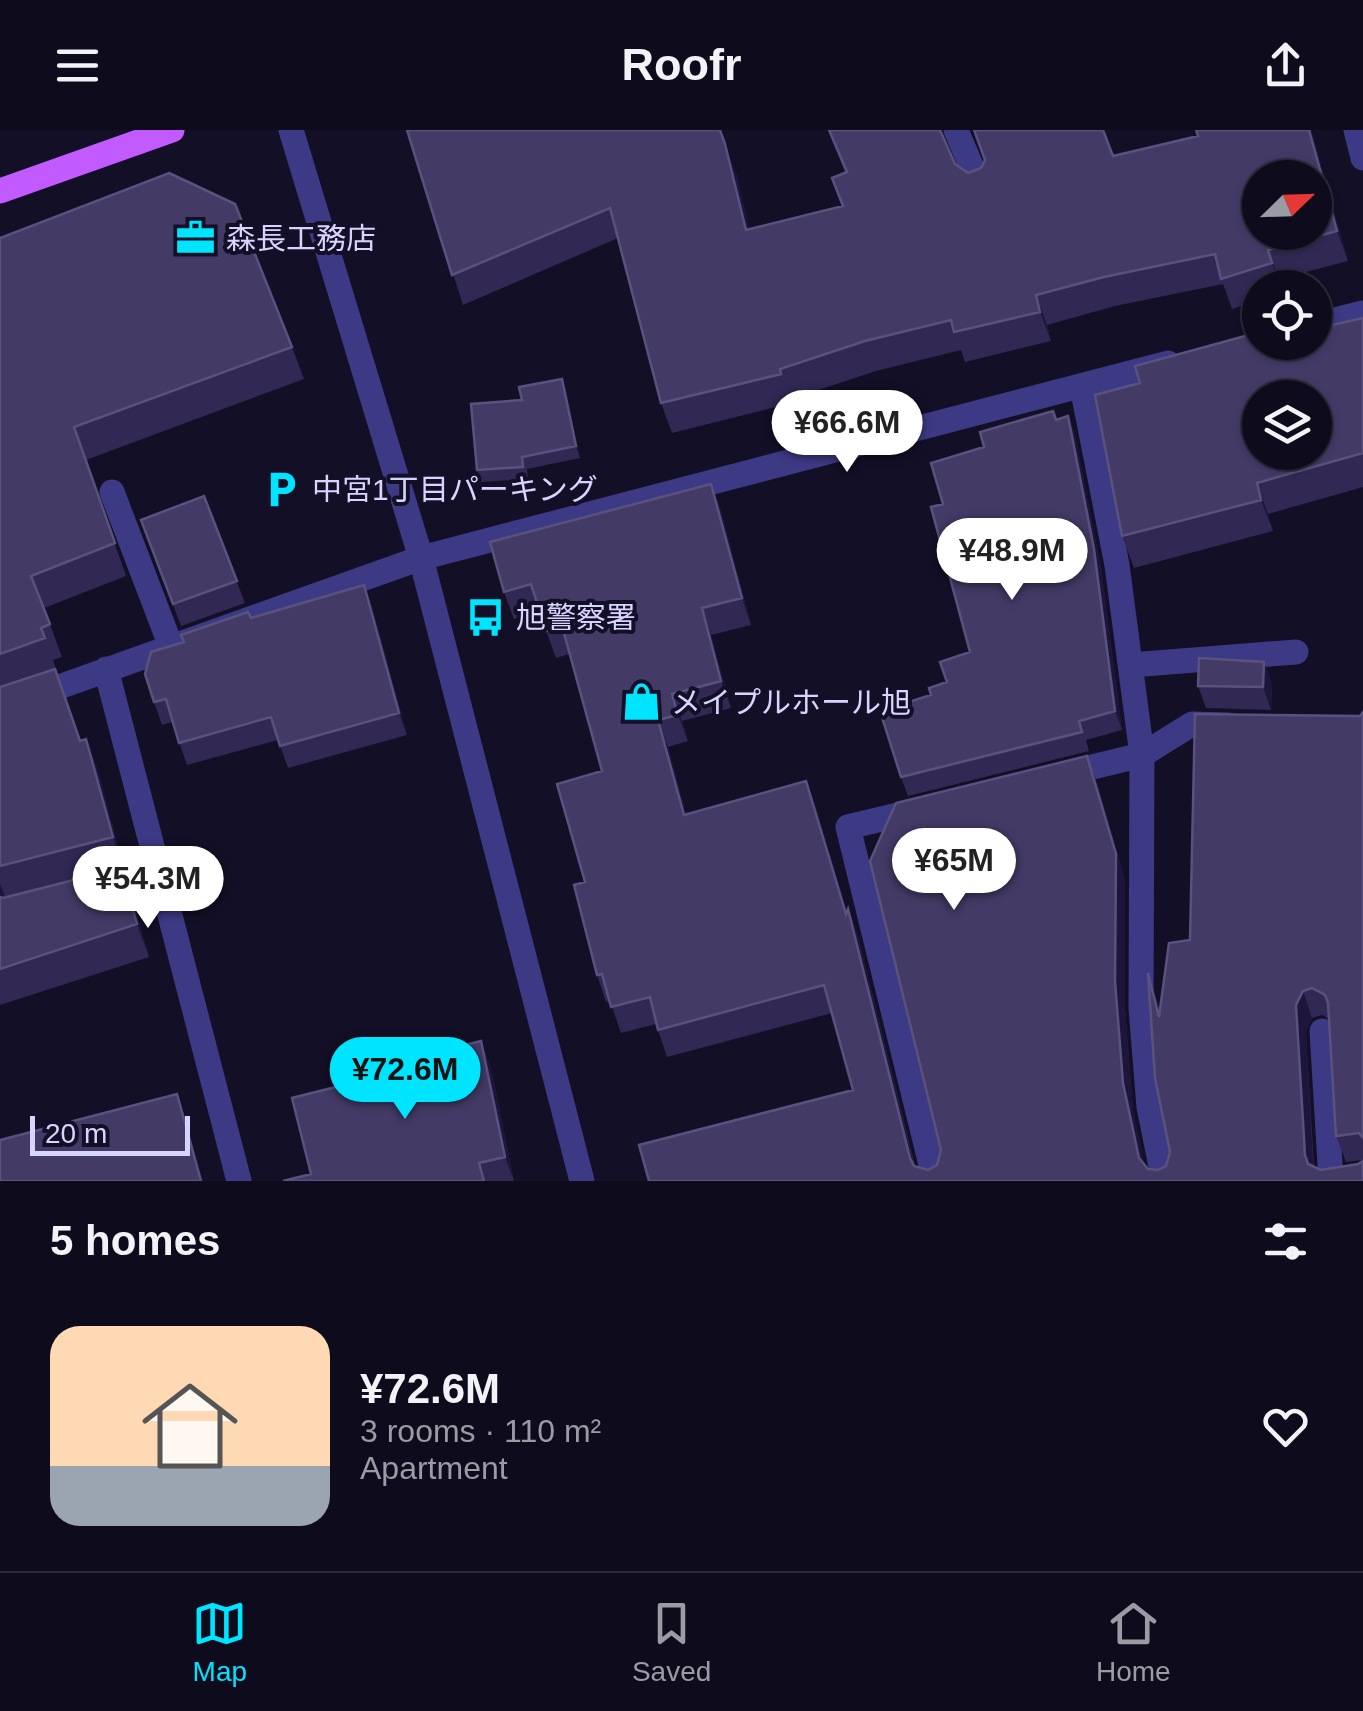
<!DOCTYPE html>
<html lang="en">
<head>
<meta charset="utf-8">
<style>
	:root { --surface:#0e0b1c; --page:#1c1929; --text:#f1f3f6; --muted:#9b9ba3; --line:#2e2b3b; --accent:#00e5ff }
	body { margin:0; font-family:Helvetica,"Noto Sans JP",sans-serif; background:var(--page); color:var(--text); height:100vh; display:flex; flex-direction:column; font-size:38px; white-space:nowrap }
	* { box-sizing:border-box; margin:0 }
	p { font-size:32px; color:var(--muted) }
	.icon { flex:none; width:55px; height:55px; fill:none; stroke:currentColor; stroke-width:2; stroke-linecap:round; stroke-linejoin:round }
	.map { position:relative; height:1051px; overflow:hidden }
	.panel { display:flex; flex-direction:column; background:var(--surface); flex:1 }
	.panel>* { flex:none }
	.needle { width:65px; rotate:67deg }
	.fabs { position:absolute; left:1242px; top:30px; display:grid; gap:20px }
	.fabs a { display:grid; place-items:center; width:90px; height:90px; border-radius:50%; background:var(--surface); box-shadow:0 2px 8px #0004,0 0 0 2px var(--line); font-size:50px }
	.scale { position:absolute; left:30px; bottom:25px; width:160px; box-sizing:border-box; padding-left:10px; border:5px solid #d9d4ff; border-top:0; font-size:28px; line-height:35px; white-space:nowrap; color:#d9d4ff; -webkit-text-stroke:8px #130f26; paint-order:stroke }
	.price { position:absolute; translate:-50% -85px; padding:0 22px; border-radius:35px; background:#fff; color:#222; font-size:32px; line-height:65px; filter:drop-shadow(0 2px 5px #0008) }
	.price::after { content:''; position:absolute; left:50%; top:60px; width:30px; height:22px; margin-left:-15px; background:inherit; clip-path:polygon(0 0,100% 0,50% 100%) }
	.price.active { background:var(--accent); color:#111 }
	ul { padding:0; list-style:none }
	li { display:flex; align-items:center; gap:30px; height:250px; padding:0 50px }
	li span { display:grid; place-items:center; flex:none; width:280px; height:200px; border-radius:30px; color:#555 }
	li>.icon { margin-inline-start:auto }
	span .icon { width:120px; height:120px; fill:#fffc; stroke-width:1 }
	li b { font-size:42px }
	h2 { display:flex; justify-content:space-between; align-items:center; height:120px; padding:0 50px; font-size:42px }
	header { display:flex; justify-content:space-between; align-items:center; height:130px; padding:0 50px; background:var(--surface); font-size:45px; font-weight:800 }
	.dock { display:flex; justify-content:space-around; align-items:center; height:140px; border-top:2px solid var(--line); background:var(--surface); font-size:28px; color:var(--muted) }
	.dock a { display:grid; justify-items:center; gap:5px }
	.dock .active { color:var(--accent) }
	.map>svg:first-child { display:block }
</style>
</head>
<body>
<header><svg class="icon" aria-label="menu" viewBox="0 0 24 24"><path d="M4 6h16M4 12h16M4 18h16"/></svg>Roofr<svg class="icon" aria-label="share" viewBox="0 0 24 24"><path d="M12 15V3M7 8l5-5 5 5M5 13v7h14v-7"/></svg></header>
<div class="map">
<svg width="1363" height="1051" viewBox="0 0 1363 1051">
	<rect width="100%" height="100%" fill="#130f26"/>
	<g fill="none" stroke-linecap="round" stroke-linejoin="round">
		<path stroke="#3d3a85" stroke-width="25" d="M956,0L980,57
			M112,362L170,514
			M1131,535L1296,522
			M98,763L163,746
			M1322,901L1331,1051"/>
		<path stroke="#3d3a85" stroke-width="25" d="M1356,0L1363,28
			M1315,195L1363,183
			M1082,256L1117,435L1142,625L1141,878L1149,977L1164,1051
			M106,539L239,1051
			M0,578L421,428L1168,233
			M1059,645L1142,625L1192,594L1228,595
			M923,679L848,697L935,1051"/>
		<path stroke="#3d3a85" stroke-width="25" d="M291,0L421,428L582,1051"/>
		<path stroke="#c25bff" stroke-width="25" d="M0,61L172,0"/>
	</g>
	<path fill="#312854" d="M407,0L736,43L749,99L843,76L845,42L828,0L955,34L968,43L1311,0L1348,131L1279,149L1281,158H1260V170L1232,179L1223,154L1115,176L1047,195L1051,211L965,232L961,220L876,241L791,269L792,273L672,303L661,273L618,108L463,175Z
		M0,108L292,217L304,249L86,330L126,446L44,478L62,527L53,530L80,610L86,609L98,641L124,739L122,740L133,770L149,827L0,875Z
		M1363,188V357L1268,384L1273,401L1134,438L1122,406L1140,253L1260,212Z
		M566,261L580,328L527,339L528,349L481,352L477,340L522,270Z
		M1068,286L1075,305L1101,438L1122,600L1086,610L1089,621L908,666L901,647L931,565L947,552L970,522L984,317Z
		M711,354L721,381L751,495L711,505L731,578L682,591L688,611L668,617L686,684L806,651L816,678L847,782L848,779L858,806L915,1036L928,1040L937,1035L1087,626L1097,653L1125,751V878L1133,980L1144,1035L1148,1039L1158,1040L1166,1036L1170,1022L1148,843L1160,881L1190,810L1363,582V1030L1346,1032L1336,1006L1329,889L1322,885L1312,888L1306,902L1314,1037L1321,1040L1363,1051H649L853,960L832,883L667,927L656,894L621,903L610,871L606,872L597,845L585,752L602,641L569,524L556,528L539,481L514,489L504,462Z
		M204,366L245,473L181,496L141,390Z
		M372,477L407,605L288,638L278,610L187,635L172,592L162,595L154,572L251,488Z
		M1264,532L1272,554L1271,580L1206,578L1198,556Z
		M481,911L491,938L514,1051H283L311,1044L375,947Z"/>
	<path fill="#1d163a" d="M1309,0H1311L1348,131L1337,101Z
		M725,14L736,43L757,129L746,100Z
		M1268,120L1279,149L1281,158L1272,133Z
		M1036,165L1047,195L1051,211L1040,182Z
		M562,249L566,261L580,328L576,316Z
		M1068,286L1075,305L1101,438L1122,600L1115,581Z
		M1257,353L1268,384L1273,401L1261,370Z
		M711,354L721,381L751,495L742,468Z
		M364,455L372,477L407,605L399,583Z
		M702,478L711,505L731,578L721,551Z
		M1264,532L1272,554L1271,580L1263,557Z
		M672,564L682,591L688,611L678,585Z
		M658,590L668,617L694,712L684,685Z
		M86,609L98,641L124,739L113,707Z
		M1087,626L1097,653L1125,751V878L1133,980L1148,1051L1139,1028L1123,953Z
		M806,651L816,678L856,811L846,784Z
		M121,738L133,770L149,827L137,794Z
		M0,753L6,770L0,776Z
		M848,779L858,806L918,1051L910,1028Z
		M1148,843L1157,870L1169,914L1159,887Z
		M1303,861L1312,888L1306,902L1314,1051L1305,1025L1296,875Z
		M481,911L491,938L514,1051L505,1027Z
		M177,964L185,986L203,1051H201Z"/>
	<path fill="#433a66" stroke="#5a527e" stroke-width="2.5" fill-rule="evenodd" d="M407,0H720L725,14L746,100L843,76L832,48L847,42L829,0H940L955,34L968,43L981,38L985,30L974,0H1103L1113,26L1198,6L1196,0H1309L1337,101L1268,120L1272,133L1221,149L1215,124L1104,147L1036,165L1040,182L954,202L951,190L865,211L780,239L781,244L661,273L610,78L452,145ZM1260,48H1315V102H1260Z
		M169,43L235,74L292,217L74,297L115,413L31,446L50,494L41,498L45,508L0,524V108Z
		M1363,188V323L1257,353L1261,370L1122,406L1095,265L1140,253L1135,236L1260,202V212H1315V199ZM1260,268H1315V322H1260Z
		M562,249L576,316L522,327L523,337L477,340L471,274L522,270L519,257Z
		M1053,281L1056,290L1068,286L1094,419L1115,581L1079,591L1082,602L901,647L880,581L931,565L929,558L947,552L940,532L970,522L931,377L943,374L931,333L984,317L980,302Z
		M711,354L742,468L702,478L721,551L672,564L678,585L658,590L684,685L806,651L846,784L848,779L910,1028L914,1036L928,1040L937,1035L941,1020L870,731L896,673L1087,626L1116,724L1115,851L1123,953L1139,1028L1148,1039L1158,1040L1166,1036L1170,1022L1155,948L1148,843L1159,887L1169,813L1190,810L1195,584L1360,586L1363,582V1008L1359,1003L1336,1006L1328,873L1325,865L1312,858L1303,861L1296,875L1305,1025L1308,1034L1321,1040L1358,1034L1363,1031V1051H649L639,1015L853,960L824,855L658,900L650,867L611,877L602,844L597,845L574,755L585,752L557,654L602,641L562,496L546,501L531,454L504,462L490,412Z
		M204,366L237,451L173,474L141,390Z
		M364,455L399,583L280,616L271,587L179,613L166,569L154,572L145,544L151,522L184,512L181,505L248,482L251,488Z
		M1199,528L1264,532L1263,557L1198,556Z
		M55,539L80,611L86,609L113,707L0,736V557Z
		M121,738L137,794L0,839V767L3,768Z
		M481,911L505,1027L479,1033L484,1051H283L311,1044L292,968L375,947L373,937Z
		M177,964L201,1051H0V1010Z"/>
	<defs>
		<symbol id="office-bare" viewBox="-9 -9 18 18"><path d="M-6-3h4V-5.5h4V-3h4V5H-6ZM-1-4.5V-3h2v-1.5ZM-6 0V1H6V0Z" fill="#00e5ff" stroke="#130f26" stroke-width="2.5" paint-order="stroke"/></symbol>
		<symbol id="parking-bare" viewBox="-9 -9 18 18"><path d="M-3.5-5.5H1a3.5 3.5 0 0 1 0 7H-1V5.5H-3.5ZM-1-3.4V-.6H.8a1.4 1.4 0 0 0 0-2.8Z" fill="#00e5ff" stroke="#130f26" stroke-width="2.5" paint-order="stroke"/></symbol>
		<symbol id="bus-bare" viewBox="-9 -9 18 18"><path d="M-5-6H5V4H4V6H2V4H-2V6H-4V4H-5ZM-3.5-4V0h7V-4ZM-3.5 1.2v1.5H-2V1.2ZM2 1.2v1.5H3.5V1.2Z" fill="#00e5ff" stroke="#130f26" stroke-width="2.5" paint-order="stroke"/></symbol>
		<symbol id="shop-bare" viewBox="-9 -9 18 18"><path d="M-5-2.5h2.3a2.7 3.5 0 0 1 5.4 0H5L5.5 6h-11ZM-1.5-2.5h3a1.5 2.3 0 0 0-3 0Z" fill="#00e5ff" stroke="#130f26" stroke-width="2.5" paint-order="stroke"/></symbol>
	</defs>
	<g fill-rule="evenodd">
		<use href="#office-bare" x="168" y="80" width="55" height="55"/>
		<use href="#parking-bare" x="254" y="332" width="55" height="55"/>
		<use href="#bus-bare" x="458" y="460" width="55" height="55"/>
		<use href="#shop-bare" x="614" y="544" width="55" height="55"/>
	</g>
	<g text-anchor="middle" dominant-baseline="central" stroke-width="8" stroke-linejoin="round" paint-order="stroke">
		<g font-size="30" fill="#d9d4ff" stroke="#130f26" text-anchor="start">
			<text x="226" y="108">森長工務店</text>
			<text x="312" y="359">中宮1丁目パーキング</text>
			<text x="516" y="487">旭警察署</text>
			<text x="671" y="572">メイプルホール旭</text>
		</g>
	</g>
</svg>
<div class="fabs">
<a><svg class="needle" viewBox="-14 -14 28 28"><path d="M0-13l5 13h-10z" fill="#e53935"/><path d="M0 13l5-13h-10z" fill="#9b9ba3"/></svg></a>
<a><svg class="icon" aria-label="locate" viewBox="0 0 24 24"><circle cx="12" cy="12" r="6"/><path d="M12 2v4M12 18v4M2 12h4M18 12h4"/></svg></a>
<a><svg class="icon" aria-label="layers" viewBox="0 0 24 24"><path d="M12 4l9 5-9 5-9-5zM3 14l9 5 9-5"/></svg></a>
</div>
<div class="scale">20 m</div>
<b class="price" style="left:847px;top:345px">¥66.6M</b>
<b class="price" style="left:1012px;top:473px">¥48.9M</b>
<b class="price" style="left:954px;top:783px">¥65M</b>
<b class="price" style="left:148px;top:801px">¥54.3M</b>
<b class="price active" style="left:405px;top:992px">¥72.6M</b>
</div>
<section class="panel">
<h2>5 homes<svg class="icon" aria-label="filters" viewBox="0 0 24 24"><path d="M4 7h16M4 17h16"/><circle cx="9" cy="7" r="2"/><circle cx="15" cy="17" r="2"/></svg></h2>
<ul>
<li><span style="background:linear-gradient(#ffd9b3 70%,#9aa5b1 0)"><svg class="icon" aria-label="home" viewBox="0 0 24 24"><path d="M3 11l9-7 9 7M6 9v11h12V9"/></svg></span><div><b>¥72.6M</b><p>3 rooms · 110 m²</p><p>Apartment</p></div><svg class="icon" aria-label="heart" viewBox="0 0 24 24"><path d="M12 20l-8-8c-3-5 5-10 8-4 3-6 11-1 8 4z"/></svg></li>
</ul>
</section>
<nav class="dock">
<a class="active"><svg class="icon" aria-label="map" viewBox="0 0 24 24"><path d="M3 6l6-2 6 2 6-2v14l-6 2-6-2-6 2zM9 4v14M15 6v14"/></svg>Map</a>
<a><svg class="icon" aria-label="saved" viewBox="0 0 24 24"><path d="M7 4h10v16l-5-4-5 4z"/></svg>Saved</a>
<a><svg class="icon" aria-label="home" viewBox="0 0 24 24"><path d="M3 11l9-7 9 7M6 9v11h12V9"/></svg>Home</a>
</nav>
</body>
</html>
